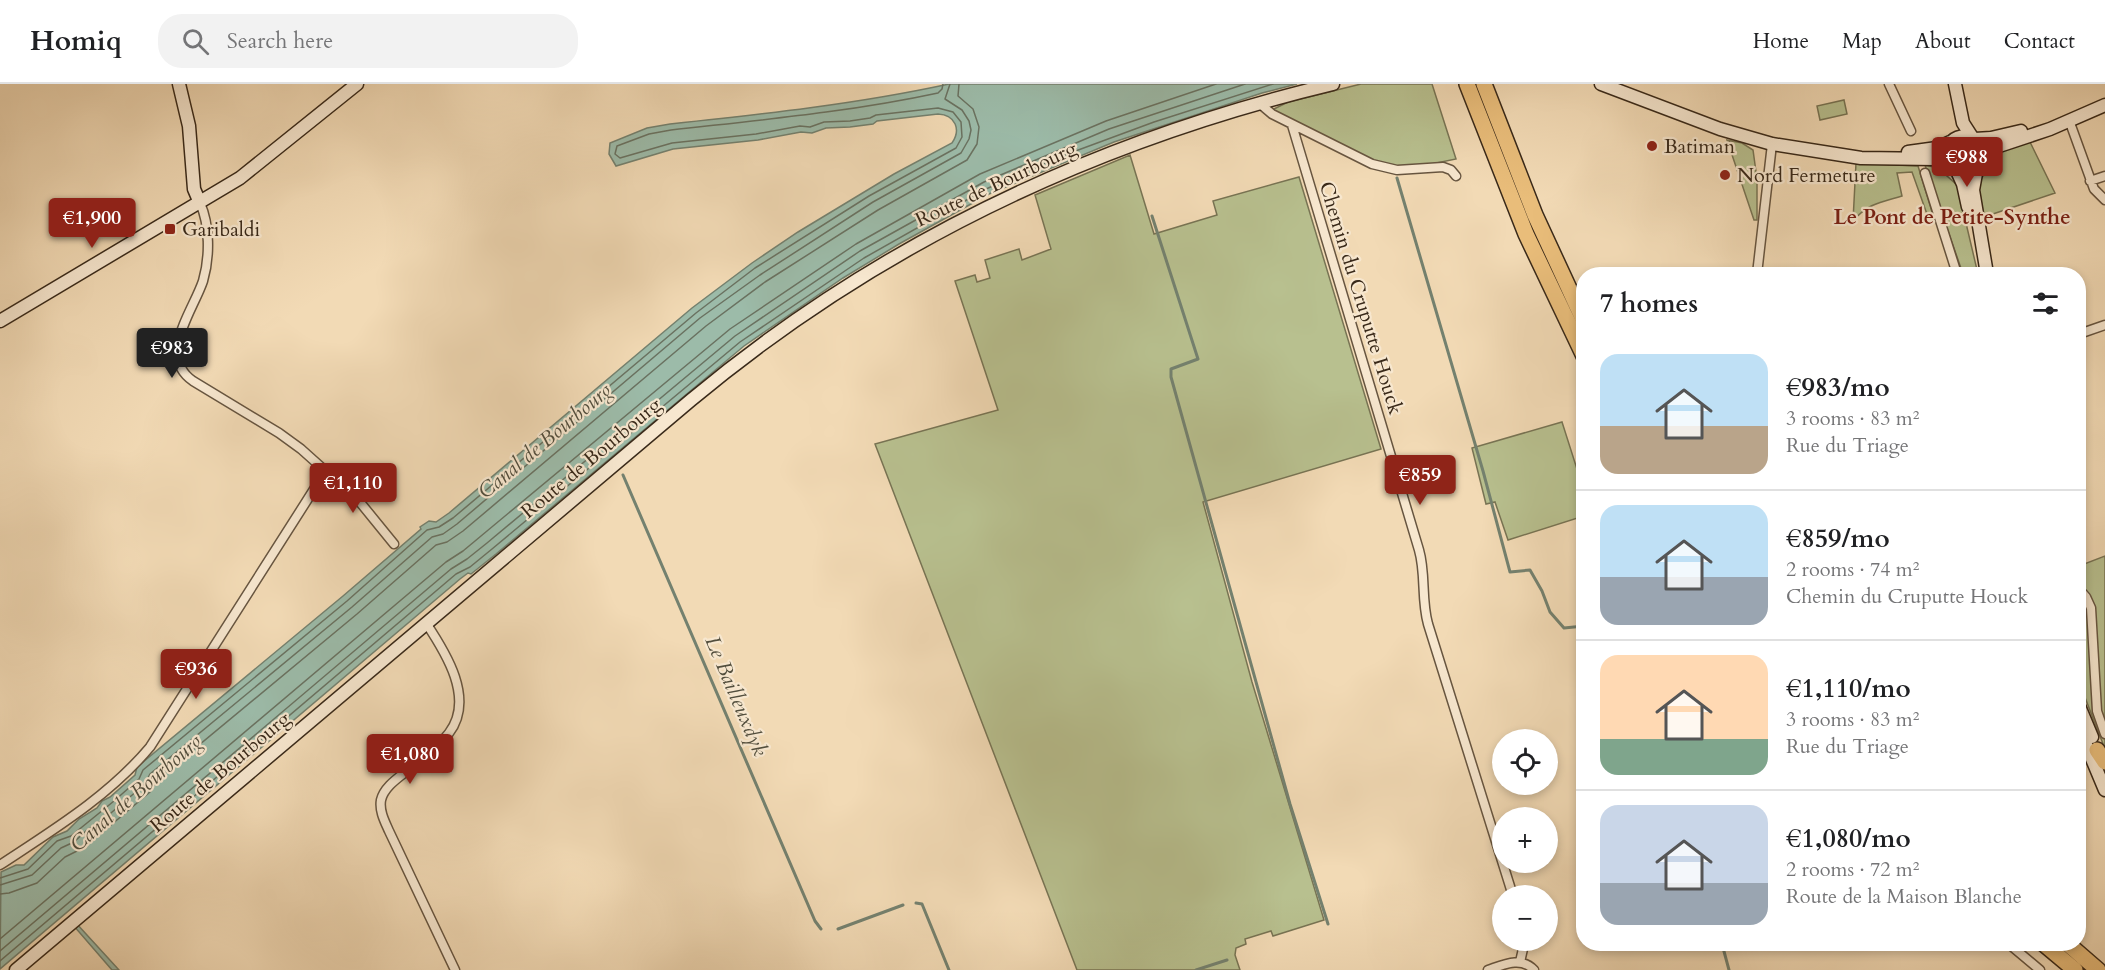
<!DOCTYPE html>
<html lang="en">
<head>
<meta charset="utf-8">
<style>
	:root { --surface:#fff; --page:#f2f2f2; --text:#202124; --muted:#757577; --line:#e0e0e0; --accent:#8f2418 }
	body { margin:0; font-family:Cardo,serif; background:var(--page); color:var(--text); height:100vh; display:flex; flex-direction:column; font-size:22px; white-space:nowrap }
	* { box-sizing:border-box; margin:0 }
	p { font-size:20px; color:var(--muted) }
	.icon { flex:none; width:33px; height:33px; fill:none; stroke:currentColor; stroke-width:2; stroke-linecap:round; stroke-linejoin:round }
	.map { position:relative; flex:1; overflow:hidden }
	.side { position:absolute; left:1576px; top:183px; width:510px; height:684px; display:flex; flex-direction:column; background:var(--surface); border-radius:24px; box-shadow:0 3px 9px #0003 }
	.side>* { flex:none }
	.tools { position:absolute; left:1492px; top:645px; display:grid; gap:12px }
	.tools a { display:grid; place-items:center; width:66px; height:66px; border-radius:50%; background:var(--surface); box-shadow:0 3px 9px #0003; font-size:30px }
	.price { position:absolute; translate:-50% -51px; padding:0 14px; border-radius:6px; background:var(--accent); color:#fff; font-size:20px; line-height:39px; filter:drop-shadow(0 2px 3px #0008) }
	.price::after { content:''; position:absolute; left:50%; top:36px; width:18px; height:14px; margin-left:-9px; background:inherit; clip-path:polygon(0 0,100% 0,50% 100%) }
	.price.selected { background:#222; color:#fff }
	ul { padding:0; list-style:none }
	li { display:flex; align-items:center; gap:18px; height:150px; padding:0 24px }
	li+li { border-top:2px solid var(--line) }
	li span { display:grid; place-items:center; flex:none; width:168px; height:120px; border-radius:18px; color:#555 }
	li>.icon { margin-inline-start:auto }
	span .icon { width:72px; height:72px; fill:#fffc; stroke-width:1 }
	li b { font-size:26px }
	h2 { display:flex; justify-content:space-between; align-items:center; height:72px; padding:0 24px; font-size:26px }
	header { display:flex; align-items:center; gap:36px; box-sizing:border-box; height:84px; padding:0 30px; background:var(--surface); border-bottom:2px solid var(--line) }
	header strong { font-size:28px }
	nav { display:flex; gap:33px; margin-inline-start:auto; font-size:21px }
	.search { width:420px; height:54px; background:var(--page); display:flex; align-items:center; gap:15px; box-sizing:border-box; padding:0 21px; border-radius:24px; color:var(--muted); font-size:22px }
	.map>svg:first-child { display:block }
</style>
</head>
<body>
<header>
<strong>Homiq</strong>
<div class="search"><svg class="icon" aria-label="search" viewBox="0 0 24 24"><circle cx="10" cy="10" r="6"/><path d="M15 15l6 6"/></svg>Search here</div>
<nav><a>Home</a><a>Map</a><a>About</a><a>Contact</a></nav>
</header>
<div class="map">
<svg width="2105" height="886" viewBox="0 0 2105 886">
	<rect width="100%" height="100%" fill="#f2dab5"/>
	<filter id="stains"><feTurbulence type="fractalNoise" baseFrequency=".00333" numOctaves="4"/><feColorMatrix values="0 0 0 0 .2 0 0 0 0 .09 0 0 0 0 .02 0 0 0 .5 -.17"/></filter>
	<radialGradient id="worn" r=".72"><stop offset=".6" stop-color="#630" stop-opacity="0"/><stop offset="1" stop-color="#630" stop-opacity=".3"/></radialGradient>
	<path fill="#b8c08f" stroke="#787454" stroke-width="1.5" d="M1361,0H1432L1456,75L1417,83L1383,82L1275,30L1274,25L1288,18Z
		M1844,16L1847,30L1820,36L1817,22Z
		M1727,56L1742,59L1753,66L1757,95V136H1754Z
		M2030,58L2055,109L1984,133L1979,105L1981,95L1994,75L2002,67Z
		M1955 71a10 10 0 1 1 20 0a10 10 0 1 1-20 0Z
		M1130,71L1154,150L1217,131L1213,117L1299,93L1381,365L1203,418L1252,598L1324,836L1273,852L1271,847L1245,855L1246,860L1236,864L1235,871L1240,886H1077L875,360L998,326L955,197L975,191L977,198L990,194L985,176L1019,165L1022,176L1051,165L1035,111Z
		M1856,79L1918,82L1933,131L1928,133L1912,88L1897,89L1902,112C1882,118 1868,119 1853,137Z
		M1925,81L1938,84L1957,101L1978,190H1963Z
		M1562,338L1584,407V432L1508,456L1495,418L1486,420L1472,364Z
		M2105,472V665L2079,598V482Z"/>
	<path fill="#9cbba9" stroke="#74816f" stroke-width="1.5" d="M949,0H1297L1262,9L1114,58L989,110L899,160L843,194L744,262L496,470L471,490L468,489L460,495L0,885L1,788L16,781H24L53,753L67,747L79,735L97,724L102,717L110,713L135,691L137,683L343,512L421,445L420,443L429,437L436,438L449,429L692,224L752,179L798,148L894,90L952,59C961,46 956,31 938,30L877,37L873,40L850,43L826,44L812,49L801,48L758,56L673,65L616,82L609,70L610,59L647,44L670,40C764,30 857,20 949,0Z
		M76,839L119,886H112L73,841Z"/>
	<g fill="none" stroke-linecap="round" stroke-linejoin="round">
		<path stroke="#6a7261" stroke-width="1.5" d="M0,794L28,785L57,757L71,752L114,717L139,695L143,686L347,517L427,446L439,443L453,434L696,229L755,184L869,112L956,64L962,53L961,38L953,28L938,24L876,31L870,34L850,37L824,38L810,43L800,42L756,50L672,59L620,74L615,70L617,62L649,50L671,46C760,36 850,28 938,9L942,5L943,0
			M0,801L32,791L61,764L74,758L87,746L105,734L144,701L150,690L352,523L432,453L443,450L457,440L700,234L760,191L873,118L961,69L969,55L971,46L969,37L962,26L945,15L950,0
			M0,810L9,809L37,799L65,773L79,766L93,753L111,741L150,708L158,695L357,530L436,461L447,458L463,447L706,242L765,198L878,126L967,76L977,60L979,43L973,25L958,12L959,0
			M0,855L446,478L463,467L481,452L730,245L856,160L980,90L1106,37L1216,0
			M0,867L451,485L467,475L487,459L735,252L860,167L984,98L1109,45L1245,0
			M0,877L456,490L470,483L492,465L740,258L864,174L986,105L1062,72L1154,38L1273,0"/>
		<path stroke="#74816f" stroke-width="3" d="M1397,94L1483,387L1510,488L1530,486L1542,507L1550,528L1564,544L1584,542
			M1152,132L1198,275L1171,285V293L1290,720L1328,840
			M623,391L815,837L821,845
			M916,819L922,820L949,886
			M838,845L903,821
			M1722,860L1729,886
			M1196,886L1227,876"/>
		<defs>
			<path id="street" d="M1889,0L1911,47
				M1259,19L1272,30L1372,80L1397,86L1443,83L1451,86L1456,92
				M2069,36L2094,105L2105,116
				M1292,41L1419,466C1426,490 1421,515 1428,540L1513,812
				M1925,89L1957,190
				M2090,97L2105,92
				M200,119C210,141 210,173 203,197C193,227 157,272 193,297L279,349L301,365L359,417L394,460
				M1757,190L1772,60
				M2079,250L2105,241
				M2079,505L2086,513L2091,524L2097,627L2105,650
				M426,539C446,569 475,615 449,649C438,664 422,674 408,686C398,694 384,703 381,716C379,727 385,738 389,747L455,886
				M0,781C53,746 109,712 150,663L325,388
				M2009,860L2040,886
				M1520,878L1525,856
				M1488,886C1503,881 1521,872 1534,886"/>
			<path id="secondary" d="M179,0L189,42L194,105L200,119
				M1601,0L1720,45L1772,60L1861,74L1936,75L1944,78L1957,87L1969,88L1978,83L1996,63L2050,45L2105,21
				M1955,0L1963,39L1972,53
				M1975,55L1991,54L2021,47
				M1946,65C1958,41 1989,54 1981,79
				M1908,68L1937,64L1950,58
				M1977,84L1973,106L1987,190
				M1957,87L1963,100L1968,123
				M0,237L240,94L357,0
				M2079,622L2092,653
				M2079,644L2105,706
				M16,886L691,316C879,159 1095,57 1333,0"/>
			<path id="highway" d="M1467,0L1526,150L1584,272
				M1484,0L1535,131L1584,237
				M2097,666L2105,678
				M2044,860L2075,886
				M2068,860L2098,886"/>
		</defs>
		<use href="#street" stroke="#675540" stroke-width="11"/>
		<use href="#secondary" stroke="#392919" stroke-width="15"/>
		<use href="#highway" stroke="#392919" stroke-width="18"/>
		<use href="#street" stroke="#f7e7cf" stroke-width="8"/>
		<use href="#secondary" stroke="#f7e7cf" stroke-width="12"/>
		<use href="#highway" stroke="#e9bd7a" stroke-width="15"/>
	</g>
	<g fill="#8f2418" stroke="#f7e7cf" stroke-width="2">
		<circle cx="1652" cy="62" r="6"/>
		<circle cx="1725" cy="91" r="6"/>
		<rect x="164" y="139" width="12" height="12" rx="3"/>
	</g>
	<g text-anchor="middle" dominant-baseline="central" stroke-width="4.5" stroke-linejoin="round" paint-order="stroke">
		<g font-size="20" fill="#392919" stroke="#f7e7cf" text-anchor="start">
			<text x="1664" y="62">Batiman</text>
			<text x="1737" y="91">Nord Fermeture</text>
			<text x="182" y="145">Garibaldi</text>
		</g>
		<g font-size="20" fill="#392919" stroke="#f7e7cf">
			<text transform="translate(996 100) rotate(-25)">Route de Bourbourg</text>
			<text transform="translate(1361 214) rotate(73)">Chemin du Cruputte Houck</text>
			<text transform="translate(591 374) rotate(-40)">Route de Bourbourg</text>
			<text transform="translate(220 688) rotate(-40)">Route de Bourbourg</text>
		</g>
		<g font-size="21" font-weight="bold" fill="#7a1f14" stroke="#f7e7cf">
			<text x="1952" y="133">Le Pont de Petite-Synthe</text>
		</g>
		<g font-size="21" font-style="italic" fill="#524e3d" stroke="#f7e7cf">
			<text transform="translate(545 357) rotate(-40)">Canal de Bourbourg</text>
			<text transform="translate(736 612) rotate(67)">Le Bailleuxdyk</text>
			<text transform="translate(136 709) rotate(-41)">Canal de Bourbourg</text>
		</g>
	</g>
	<rect width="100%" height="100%" filter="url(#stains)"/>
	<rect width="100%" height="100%" fill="url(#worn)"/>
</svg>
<div class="tools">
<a><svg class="icon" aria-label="locate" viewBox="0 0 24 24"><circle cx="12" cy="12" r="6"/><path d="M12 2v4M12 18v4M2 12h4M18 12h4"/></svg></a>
<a>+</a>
<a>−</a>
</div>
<b class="price" style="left:1967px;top:104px">€988</b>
<b class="price" style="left:92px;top:165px">€1,900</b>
<b class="price selected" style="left:172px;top:295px">€983</b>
<b class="price" style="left:1420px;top:422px">€859</b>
<b class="price" style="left:353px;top:430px">€1,110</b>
<b class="price" style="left:196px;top:616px">€936</b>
<b class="price" style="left:410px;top:701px">€1,080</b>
<section class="side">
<h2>7 homes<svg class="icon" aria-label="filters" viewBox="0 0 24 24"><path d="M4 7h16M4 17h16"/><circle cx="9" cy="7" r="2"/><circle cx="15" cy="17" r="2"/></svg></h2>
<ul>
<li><span style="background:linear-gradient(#bfe0f5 60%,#b9a48a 0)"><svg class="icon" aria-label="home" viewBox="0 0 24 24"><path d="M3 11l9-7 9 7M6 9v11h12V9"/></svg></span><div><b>€983/mo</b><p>3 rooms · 83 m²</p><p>Rue du Triage</p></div></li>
<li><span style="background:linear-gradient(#bfe0f5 60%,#9aa5b1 0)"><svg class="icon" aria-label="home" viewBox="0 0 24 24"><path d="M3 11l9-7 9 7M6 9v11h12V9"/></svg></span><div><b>€859/mo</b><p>2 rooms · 74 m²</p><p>Chemin du Cruputte Houck</p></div></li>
<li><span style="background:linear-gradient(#ffd9b3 70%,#7fa58c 0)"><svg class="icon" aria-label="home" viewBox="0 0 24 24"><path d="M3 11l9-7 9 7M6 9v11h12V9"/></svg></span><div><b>€1,110/mo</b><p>3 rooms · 83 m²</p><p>Rue du Triage</p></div></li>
<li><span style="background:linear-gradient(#c9d6e8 65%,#9aa5b1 0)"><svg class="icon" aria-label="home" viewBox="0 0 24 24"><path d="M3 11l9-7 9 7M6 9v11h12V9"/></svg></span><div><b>€1,080/mo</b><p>2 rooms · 72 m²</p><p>Route de la Maison Blanche</p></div></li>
</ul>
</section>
</div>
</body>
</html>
